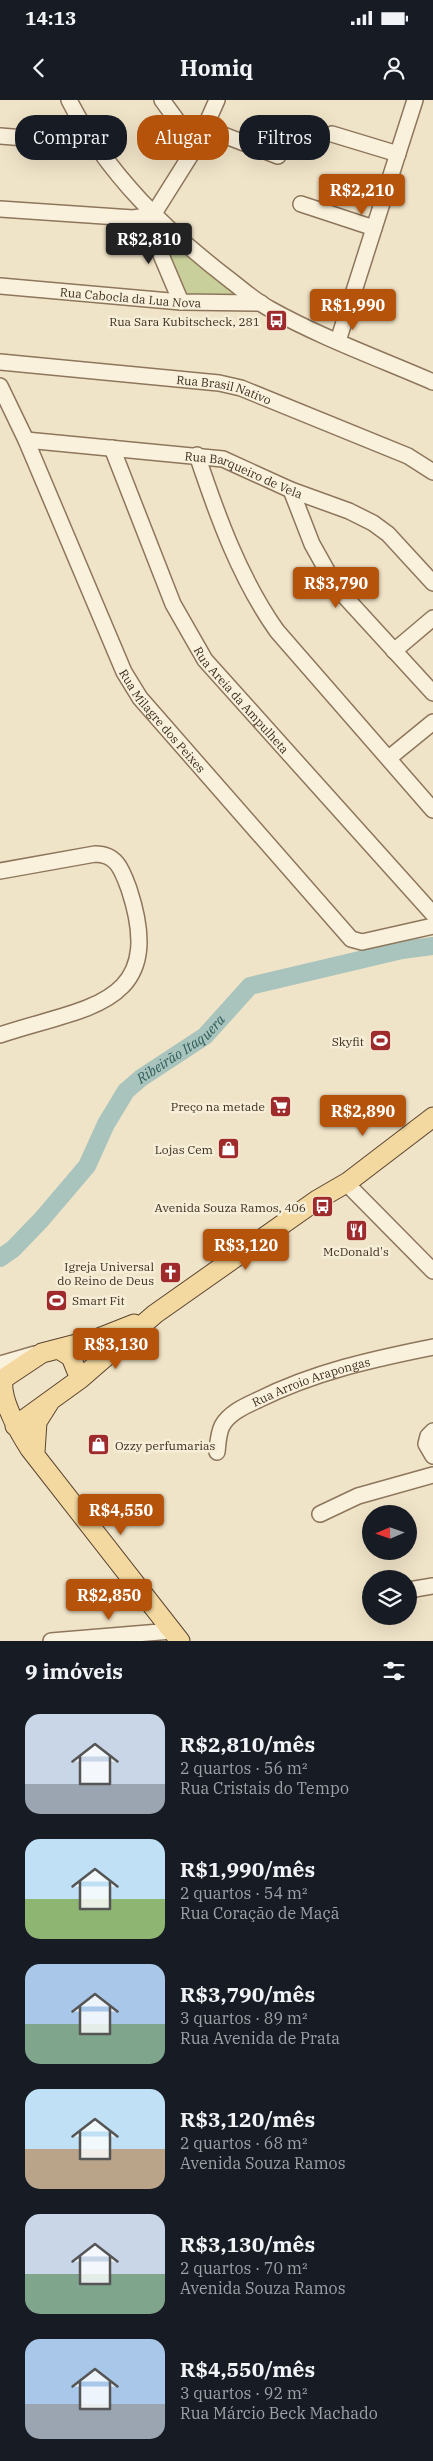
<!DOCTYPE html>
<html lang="pt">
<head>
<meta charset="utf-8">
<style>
	:root { --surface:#171b24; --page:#20242c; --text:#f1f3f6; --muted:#9ea1a6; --accent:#b45309 }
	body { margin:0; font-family:"IBM Plex Serif",serif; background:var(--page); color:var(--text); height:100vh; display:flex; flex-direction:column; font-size:19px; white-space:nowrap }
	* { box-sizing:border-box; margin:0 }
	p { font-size:16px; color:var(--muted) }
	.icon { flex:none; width:28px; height:28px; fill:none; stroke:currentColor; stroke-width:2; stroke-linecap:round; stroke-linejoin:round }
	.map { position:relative; height:1541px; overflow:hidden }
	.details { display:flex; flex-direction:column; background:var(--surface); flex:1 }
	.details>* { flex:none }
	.guide { position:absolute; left:15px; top:15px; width:404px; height:45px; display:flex; gap:10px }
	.needle { width:32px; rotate:268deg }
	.fabs { position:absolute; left:362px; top:1405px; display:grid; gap:10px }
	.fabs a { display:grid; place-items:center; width:55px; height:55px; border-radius:50%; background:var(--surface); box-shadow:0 5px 20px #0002; font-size:25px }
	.price { position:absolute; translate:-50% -42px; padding:0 11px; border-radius:5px; background:var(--accent); color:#fff; font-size:16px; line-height:32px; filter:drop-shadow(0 1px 2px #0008) }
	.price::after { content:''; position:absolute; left:50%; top:30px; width:15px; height:11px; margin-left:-8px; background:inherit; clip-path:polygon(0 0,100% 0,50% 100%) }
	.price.selected { background:#222; color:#fff }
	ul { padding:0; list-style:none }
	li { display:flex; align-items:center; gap:15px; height:125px; padding:0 25px }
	li span { display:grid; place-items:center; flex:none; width:140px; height:100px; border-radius:15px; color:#555 }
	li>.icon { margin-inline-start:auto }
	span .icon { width:60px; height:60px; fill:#fffc; stroke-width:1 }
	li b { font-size:21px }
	h2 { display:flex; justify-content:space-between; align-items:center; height:60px; padding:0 25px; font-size:21px }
	.chip { padding:0 18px; border-radius:20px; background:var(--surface); box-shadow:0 5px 20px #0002; font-size:18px; line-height:45px }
	.chip.selected { background:var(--accent); color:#fff }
	.status { display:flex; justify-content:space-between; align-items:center; height:35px; padding:0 25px; background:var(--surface); direction:ltr }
	.status svg { height:14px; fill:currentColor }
	header { display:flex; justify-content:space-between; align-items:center; height:65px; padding:0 25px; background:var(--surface); font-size:22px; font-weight:800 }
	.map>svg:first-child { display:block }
</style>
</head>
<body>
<div class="status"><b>14:13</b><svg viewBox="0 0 49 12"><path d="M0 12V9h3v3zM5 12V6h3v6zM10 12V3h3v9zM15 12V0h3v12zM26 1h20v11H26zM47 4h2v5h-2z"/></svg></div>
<header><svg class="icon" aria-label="back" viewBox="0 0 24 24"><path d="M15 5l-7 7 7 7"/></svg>Homiq<svg class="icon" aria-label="person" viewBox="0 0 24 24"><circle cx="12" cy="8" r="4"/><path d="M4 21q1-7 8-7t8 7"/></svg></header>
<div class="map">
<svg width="433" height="1541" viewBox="0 0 433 1541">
	<rect width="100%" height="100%" fill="#f0e4c8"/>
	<path fill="#c9cf9b" d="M150,122L245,199L183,197Z"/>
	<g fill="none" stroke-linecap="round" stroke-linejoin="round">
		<path stroke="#a9c4bc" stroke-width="18" id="s1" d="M0,1158L13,1149L41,1120L87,1066L106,1024L126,991L141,978L205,936L250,886L402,850L433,846"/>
		<defs>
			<g id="minor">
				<path d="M69,0C106,73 166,131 230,180C243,190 255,201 270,209C320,237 380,259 433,282"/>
				<path d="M162,0L181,26L199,40"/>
				<path d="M205,28L278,56"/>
				<path d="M332,34L398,54"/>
				<path d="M0,36L61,41H93"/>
				<path d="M301,104L374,128"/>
				<path d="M0,109L133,118L153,115L197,45L217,0"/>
				<path d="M145,117L181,202"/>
				<path id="s2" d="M0,186L181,202L261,203"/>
				<path d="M338,241L415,0"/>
				<path id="s3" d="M0,262L219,283L241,288L408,356L433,372"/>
				<path id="s4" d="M0,286L26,340L124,572L140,598L351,839L362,842L433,826"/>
				<path id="s5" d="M26,340L223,359L291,390L349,411L373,423L388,434L433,483"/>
				<path id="s6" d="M112,348L173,504L205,560L433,814"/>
				<path d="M197,355C217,415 240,479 277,531L433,710"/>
				<path d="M291,390L312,444L336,487L433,593"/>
				<path d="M394,551L433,518"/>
				<path d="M389,658L433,622"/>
				<path d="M0,771L95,754C117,754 122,770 129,789C168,907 86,906 0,935"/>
				<path d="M348,1082L352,1089L433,1171"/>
				<path d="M0,1264L35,1254"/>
				<path d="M433,1331L428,1336L426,1344L433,1356"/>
				<path id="s7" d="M217,1352C218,1344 218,1334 222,1326C229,1313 245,1306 258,1300C314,1272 373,1259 433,1247"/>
				<path d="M320,1414L358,1396L433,1375"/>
				<path d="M409,1490L433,1486"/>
				<path d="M51,1541L172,1531"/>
			</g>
			<path id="major" d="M134,1224L96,1239L42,1253L3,1279C0,1300 19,1332 30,1349L180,1541
				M60,1250L71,1257L80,1279
				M15,1326L80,1279L155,1214L317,1100L348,1082L433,1017
				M35,1352L37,1322L49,1303"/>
		</defs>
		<use href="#minor" stroke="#8d765c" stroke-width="18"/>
		<use href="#major" stroke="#5b4430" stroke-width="21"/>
		<use href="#minor" stroke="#faf1dc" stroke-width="15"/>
		<use href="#major" stroke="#f3d9a0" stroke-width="19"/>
	</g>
	<defs>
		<symbol id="bus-square" viewBox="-11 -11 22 22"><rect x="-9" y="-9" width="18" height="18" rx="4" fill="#9e2a2b" stroke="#f7eed8"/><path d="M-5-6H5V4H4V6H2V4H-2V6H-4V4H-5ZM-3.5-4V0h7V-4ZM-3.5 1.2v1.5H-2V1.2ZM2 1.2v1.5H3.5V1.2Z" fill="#fff"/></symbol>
		<symbol id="stadium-square" viewBox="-11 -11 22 22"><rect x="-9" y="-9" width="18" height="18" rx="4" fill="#9e2a2b" stroke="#f7eed8"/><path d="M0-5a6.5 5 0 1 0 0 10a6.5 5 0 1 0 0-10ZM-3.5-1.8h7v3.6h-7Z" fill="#fff"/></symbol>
		<symbol id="supermarket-square" viewBox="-11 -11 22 22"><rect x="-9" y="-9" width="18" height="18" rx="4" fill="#9e2a2b" stroke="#f7eed8"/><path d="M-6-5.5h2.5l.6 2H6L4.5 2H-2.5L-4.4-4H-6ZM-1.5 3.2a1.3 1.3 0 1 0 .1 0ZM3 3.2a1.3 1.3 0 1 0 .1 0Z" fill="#fff"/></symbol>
		<symbol id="shop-square" viewBox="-11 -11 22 22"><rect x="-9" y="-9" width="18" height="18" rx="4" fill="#9e2a2b" stroke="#f7eed8"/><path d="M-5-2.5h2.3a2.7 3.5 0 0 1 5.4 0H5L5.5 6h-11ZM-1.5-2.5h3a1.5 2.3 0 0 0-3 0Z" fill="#fff"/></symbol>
		<symbol id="restaurant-square" viewBox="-11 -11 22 22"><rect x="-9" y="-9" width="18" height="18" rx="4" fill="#9e2a2b" stroke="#f7eed8"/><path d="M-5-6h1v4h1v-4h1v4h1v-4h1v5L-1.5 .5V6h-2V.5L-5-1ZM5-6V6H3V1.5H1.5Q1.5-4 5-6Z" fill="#fff"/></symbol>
		<symbol id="church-square" viewBox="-11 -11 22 22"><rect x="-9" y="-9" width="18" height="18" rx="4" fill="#9e2a2b" stroke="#f7eed8"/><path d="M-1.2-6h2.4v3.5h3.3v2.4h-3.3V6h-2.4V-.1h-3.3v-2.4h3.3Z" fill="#fff"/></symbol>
	</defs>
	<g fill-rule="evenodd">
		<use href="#bus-square" x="264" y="208" width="25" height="25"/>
		<use href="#stadium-square" x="368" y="928" width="25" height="25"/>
		<use href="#supermarket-square" x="268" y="994" width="25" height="25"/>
		<use href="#shop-square" x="216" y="1036" width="25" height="25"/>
		<use href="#bus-square" x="310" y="1094" width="25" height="25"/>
		<use href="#restaurant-square" x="344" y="1118" width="25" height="25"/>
		<use href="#church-square" x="158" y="1160" width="25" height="25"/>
		<use href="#stadium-square" x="44" y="1188" width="25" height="25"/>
		<use href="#shop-square" x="86" y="1332" width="25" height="25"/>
	</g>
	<g text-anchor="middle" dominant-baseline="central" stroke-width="5" stroke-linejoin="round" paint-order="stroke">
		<g font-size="12" fill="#3d2e20" stroke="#f7eed8">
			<text stroke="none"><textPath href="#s2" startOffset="131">Rua Cabocla da Lua Nova</textPath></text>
			<text stroke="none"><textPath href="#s3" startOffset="226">Rua Brasil Nativo</textPath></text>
			<text stroke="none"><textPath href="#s5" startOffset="222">Rua Barqueiro de Vela</textPath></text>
			<text stroke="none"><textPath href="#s6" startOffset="286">Rua Areia da Ampulheta</textPath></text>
			<text stroke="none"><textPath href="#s4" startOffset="374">Rua Milagre dos Peixes</textPath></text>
			<text stroke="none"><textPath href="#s7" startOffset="128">Rua Arroio Arapongas</textPath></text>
		</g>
		<g font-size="12" fill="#3d2e20" stroke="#f7eed8" text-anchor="end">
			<text x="260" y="221">Rua Sara Kubitscheck, 281</text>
			<text x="364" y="941">Skyfit</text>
			<text x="265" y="1006">Preço na metade</text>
			<text x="213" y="1049">Lojas Cem</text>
			<text x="306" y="1107">Avenida Souza Ramos, 406</text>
			<text x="356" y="1151" text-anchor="middle">McDonald's</text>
			<text x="154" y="1166">Igreja Universal<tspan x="154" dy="14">do Reino de Deus</tspan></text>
			<text x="72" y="1200" text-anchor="start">Smart Fit</text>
			<text x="115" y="1345" text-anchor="start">Ozzy perfumarias</text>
		</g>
		<g font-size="14" font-style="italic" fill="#2f5d5a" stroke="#f7eed8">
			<text stroke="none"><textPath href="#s1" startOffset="281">Ribeirão Itaquera</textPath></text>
		</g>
	</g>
</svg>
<div class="fabs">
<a><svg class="needle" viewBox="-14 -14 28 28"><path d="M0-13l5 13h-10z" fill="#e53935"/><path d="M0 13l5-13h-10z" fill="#9ea1a6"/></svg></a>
<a><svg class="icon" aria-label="layers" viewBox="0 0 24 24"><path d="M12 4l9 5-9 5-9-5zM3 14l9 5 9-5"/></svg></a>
</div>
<b class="price" style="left:362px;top:116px">R$2,210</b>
<b class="price selected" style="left:149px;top:165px">R$2,810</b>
<b class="price" style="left:353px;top:231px">R$1,990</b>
<b class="price" style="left:336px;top:509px">R$3,790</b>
<b class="price" style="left:363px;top:1037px">R$2,890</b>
<b class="price" style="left:246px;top:1171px">R$3,120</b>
<b class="price" style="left:116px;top:1270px">R$3,130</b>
<b class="price" style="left:121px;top:1436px">R$4,550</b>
<b class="price" style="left:109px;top:1521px">R$2,850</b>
<div class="guide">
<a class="chip">Comprar</a>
<a class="chip selected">Alugar</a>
<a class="chip">Filtros</a>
</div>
</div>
<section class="details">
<h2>9 imóveis<svg class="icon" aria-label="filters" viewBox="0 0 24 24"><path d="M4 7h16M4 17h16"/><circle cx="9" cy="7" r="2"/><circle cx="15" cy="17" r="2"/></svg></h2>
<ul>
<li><span style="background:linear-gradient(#c9d6e8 70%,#9aa5b1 0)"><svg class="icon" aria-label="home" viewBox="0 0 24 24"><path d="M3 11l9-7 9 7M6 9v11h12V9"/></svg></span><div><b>R$2,810/mês</b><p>2 quartos · 56 m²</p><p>Rua Cristais do Tempo</p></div></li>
<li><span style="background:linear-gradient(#bfe0f5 60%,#8fb573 0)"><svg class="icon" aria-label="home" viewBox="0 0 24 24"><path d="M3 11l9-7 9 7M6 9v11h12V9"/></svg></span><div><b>R$1,990/mês</b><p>2 quartos · 54 m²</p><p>Rua Coração de Maçã</p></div></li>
<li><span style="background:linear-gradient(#a9c7e8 60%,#7fa58c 0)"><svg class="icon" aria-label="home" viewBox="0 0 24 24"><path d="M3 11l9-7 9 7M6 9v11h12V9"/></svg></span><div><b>R$3,790/mês</b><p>3 quartos · 89 m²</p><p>Rua Avenida de Prata</p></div></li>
<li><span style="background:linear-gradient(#bfe0f5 60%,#b9a48a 0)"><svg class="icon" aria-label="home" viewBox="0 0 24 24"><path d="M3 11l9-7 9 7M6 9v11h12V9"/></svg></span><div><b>R$3,120/mês</b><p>2 quartos · 68 m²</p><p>Avenida Souza Ramos</p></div></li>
<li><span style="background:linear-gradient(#c9d6e8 60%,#7fa58c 0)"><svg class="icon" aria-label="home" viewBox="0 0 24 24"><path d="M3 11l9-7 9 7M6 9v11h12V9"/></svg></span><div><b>R$3,130/mês</b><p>2 quartos · 70 m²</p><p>Avenida Souza Ramos</p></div></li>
<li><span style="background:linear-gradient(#a9c7e8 65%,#9aa5b1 0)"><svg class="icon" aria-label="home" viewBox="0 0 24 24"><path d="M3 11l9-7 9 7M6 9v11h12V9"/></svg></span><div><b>R$4,550/mês</b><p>3 quartos · 92 m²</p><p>Rua Márcio Beck Machado</p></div></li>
</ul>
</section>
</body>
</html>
